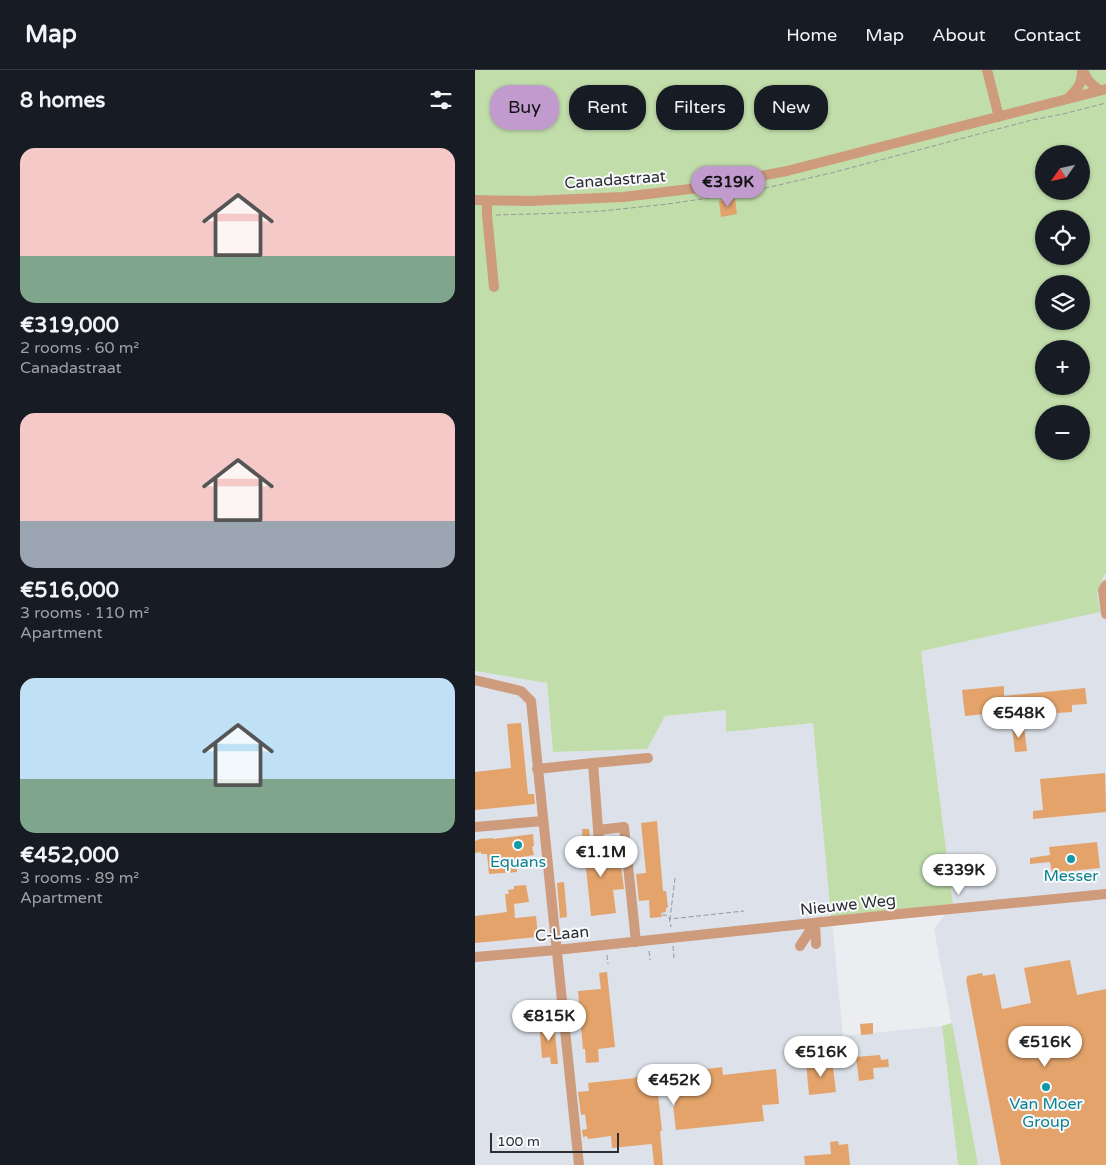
<!DOCTYPE html>
<html lang="en">
<head>
<meta charset="utf-8">
<style>
	:root { --surface:#171b24; --page:#242831; --text:#f1f3f6; --muted:#9ea1a6; --line:#363941; --accent:#c19bce }
	body { margin:0; font-family:"Varela Round",sans-serif; background:var(--page); color:var(--text); height:100vh; display:flex; flex-direction:column; font-size:19px; white-space:nowrap }
	* { box-sizing:border-box; margin:0 }
	p { font-size:16px; color:var(--muted) }
	.icon { flex:none; width:28px; height:28px; fill:none; stroke:currentColor; stroke-width:2; stroke-linecap:round; stroke-linejoin:round }
	.map { position:relative; flex:1; overflow:hidden }
	.drawer { display:flex; flex-direction:column; background:var(--surface); width:475px }
	.drawer>* { flex:none }
	.guide { position:absolute; left:15px; top:15px; width:475px; height:45px; display:flex; gap:10px }
	.needle { width:32px; rotate:236deg }
	.fabs { position:absolute; left:560px; top:75px; display:grid; gap:10px }
	.fabs a { display:grid; place-items:center; width:55px; height:55px; border-radius:50%; background:var(--surface); box-shadow:0 1px 4px #0004; font-size:25px }
	.scale { position:absolute; left:15px; bottom:12px; width:129px; box-sizing:border-box; padding-left:5px; border:2px solid #2e2e30; border-top:0; font-size:14px; line-height:18px; white-space:nowrap; color:#2e2e30; -webkit-text-stroke:4px #f9fafd; paint-order:stroke }
	.price { position:absolute; translate:-50% -42px; padding:0 11px; border-radius:18px; background:#fff; color:#222; font-size:16px; line-height:32px; filter:drop-shadow(0 1px 2px #0008) }
	.price::after { content:''; position:absolute; left:50%; top:30px; width:15px; height:11px; margin-left:-8px; background:inherit; clip-path:polygon(0 0,100% 0,50% 100%) }
	.price.selected { background:var(--accent); color:#111 }
	ul { padding:0; list-style:none }
	li { display:grid; align-content:center; gap:10px; height:265px; padding:0 20px }
	li span { display:grid; place-items:center; height:155px; border-radius:15px; color:#555 }
	li>.icon { margin-inline-start:auto }
	span .icon { width:90px; height:90px; fill:#fffc; stroke-width:1 }
	li b { font-size:21px }
	h2 { display:flex; justify-content:space-between; align-items:center; height:60px; padding:0 20px; font-size:21px }
	.chip { padding:0 18px; border-radius:20px; background:var(--surface); box-shadow:0 1px 4px #0004; font-size:18px; line-height:45px }
	.chip.selected { background:var(--accent); color:#111 }
	header { display:flex; align-items:center; gap:30px; box-sizing:border-box; height:70px; padding:0 25px; background:var(--surface); border-bottom:1px solid var(--line) }
	header strong { font-size:24px }
	nav { display:flex; gap:28px; margin-inline-start:auto; font-size:18px }
	main { display:flex; flex:1; min-height:0 }
	.map>svg:first-child { display:block }
</style>
</head>
<body>
<header>
<strong>Map</strong>
<nav><a>Home</a><a>Map</a><a>About</a><a>Contact</a></nav>
</header>
<main>
<section class="drawer">
<h2>8 homes<svg class="icon" aria-label="filters" viewBox="0 0 24 24"><path d="M4 7h16M4 17h16"/><circle cx="9" cy="7" r="2"/><circle cx="15" cy="17" r="2"/></svg></h2>
<ul>
<li><span style="background:linear-gradient(#f6c9c9 70%,#7fa58c 0)"><svg class="icon" aria-label="home" viewBox="0 0 24 24"><path d="M3 11l9-7 9 7M6 9v11h12V9"/></svg></span><div><b>€319,000</b><p>2 rooms · 60 m²</p><p>Canadastraat</p></div></li>
<li><span style="background:linear-gradient(#f6c9c9 70%,#9aa5b1 0)"><svg class="icon" aria-label="home" viewBox="0 0 24 24"><path d="M3 11l9-7 9 7M6 9v11h12V9"/></svg></span><div><b>€516,000</b><p>3 rooms · 110 m²</p><p>Apartment</p></div></li>
<li><span style="background:linear-gradient(#bfe0f5 65%,#7fa58c 0)"><svg class="icon" aria-label="home" viewBox="0 0 24 24"><path d="M3 11l9-7 9 7M6 9v11h12V9"/></svg></span><div><b>€452,000</b><p>3 rooms · 89 m²</p><p>Apartment</p></div></li>
</ul>
</section>
<div class="map">
<svg width="631" height="1095" viewBox="0 0 631 1095">
	<rect width="100%" height="100%" fill="#ecedf0"/>
	<path fill="#dce1ea" d="M631,504V1095H503L459,859L478,834L446,580L624,542L622,523L629,505Z
		M0,601L72,613L78,682L172,679L190,646L251,640V662L338,653L368,966L467,956L483,1095H0Z"/>
	<path fill="#c1ddaa" fill-rule="evenodd" d="M0,0H631V504L629,505L622,523L625,542L446,581L478,834L356,846L338,653L251,662V640L190,646L172,679L78,682L72,613L0,601ZM569,84H606V121H569ZM569,149H606V186H569ZM569,214H606V251H569ZM569,279H606V316H569ZM569,344H606V381H569Z
		M477,953L503,1095H483L467,956Z"/>
	<path fill="#e3a36a" d="M260,129L262,144L246,147L244,131Z
		M529,616V626L610,618L612,634L597,635V642L582,643L581,637L490,646L487,620Z
		M46,653L53,724H59L60,734L0,740V702L36,698L32,654Z
		M549,656L552,681L540,682L537,657Z
		M630,703L631,742L558,749V741L568,740L565,709Z
		M182,751L188,821H191L193,837L191,838V842L186,843L187,847L175,848L174,830L164,831L161,804L171,803L166,753Z
		M107,759H114L116,777H119L125,779L130,776L134,775L136,796L146,795L149,819L138,820L141,843L116,846L109,779H108Z
		M58,764L59,776L57,777L59,785L41,788L42,802L14,804L12,784H6V782L0,783V771L5,769L18,768V769Z
		M622,772L625,798L577,803L575,792L555,794V788L575,785L574,777Z
		M89,812L92,847L85,848L82,813Z
		M51,815L54,832L39,834L40,848L61,846L63,867L0,873V846L32,842L30,824H34L33,820L39,819V816Z
		M595,890L602,925L631,919V1095H526L491,909H492V906L507,903L508,906L520,904L527,939L556,933L549,898Z
		M132,902L140,977L123,979L124,992L111,993L110,979H108L103,921L126,919L124,903Z
		M79,952L83,994H76L75,987L67,988L64,953Z
		M398,953V964L386,965L385,954Z
		M405,985L406,990L413,989L414,997L398,998L399,1009L384,1011L381,987Z
		M357,990L361,1022L334,1025L331,993Z
		M247,997L248,1005L301,999L304,1034L287,1035L289,1051L201,1060L198,1036H200L198,1022L183,1024L187,1061H185L188,1095H179L177,1075L176,1074L137,1078L136,1066L113,1069L112,1066L108,1067L107,1060L112,1059L110,1044L106,1045L103,1022L114,1021L113,1013L160,1008V1007L171,1005L172,1010L214,1006L215,1019L234,1017L232,999Z
		M363,1071L364,1075L373,1074L375,1095H330L329,1086L356,1084L355,1072Z"/>
	<g fill="none" stroke-linecap="round" stroke-linejoin="round">
		<path stroke="#97989a" stroke-width="1" stroke-dasharray="5 2.5" stroke-linecap="butt" d="M21,145L91,143L127,141L193,134L273,122L356,103L557,50L588,44L631,33
			M200,808L195,849L269,841
			M338,835L343,838V844
			M187,845H191L194,847L196,857
			M198,876L199,888
			M174,881L175,890
			M132,885L133,894"/>
		<path stroke="#ce9b7c" stroke-width="10" d="M512,0L524,47
			M608,0C612,10 616,15 625,20
			M592,29C603,19 607,14 607,0
			M0,130L54,131L148,127L223,118L312,101L631,19
			M12,130V145L19,217
			M631,515L628,520L631,544
			M0,610L46,621L56,631L104,1095
			M118,693L173,688
			M62,699L118,693L124,772
			M0,757L68,751
			M123,760L149,757L161,872
			M340,853L341,874
			M325,876L340,853
			M0,887L81,880L414,845L631,824"/>
	</g>
	<g fill="#0f9aa8" stroke="#f9fafd" stroke-width="2">
		<circle cx="43" cy="775" r="5"/>
		<circle cx="596" cy="789" r="5"/>
		<circle cx="571" cy="1017" r="5"/>
	</g>
	<g text-anchor="middle" dominant-baseline="central" stroke-width="4" stroke-linejoin="round" paint-order="stroke">
		<g font-size="16" fill="#2e2e30" stroke="#f9fafd">
			<text transform="translate(140 110) rotate(-4)">Canadastraat</text>
			<text transform="translate(373 835) rotate(-6)">Nieuwe Weg</text>
			<text transform="translate(87 864) rotate(-5)">C-Laan</text>
		</g>
		<g font-size="16" fill="#0d838f" stroke="#f9fafd">
			<text x="43" y="792">Equans</text>
			<text x="596" y="806">Messer</text>
			<text x="571" y="1034">Van Moer<tspan x="571" dy="18">Group</tspan></text>
		</g>
	</g>
</svg>
<div class="fabs">
<a><svg class="needle" viewBox="-14 -14 28 28"><path d="M0-13l5 13h-10z" fill="#e53935"/><path d="M0 13l5-13h-10z" fill="#9ea1a6"/></svg></a>
<a><svg class="icon" aria-label="locate" viewBox="0 0 24 24"><circle cx="12" cy="12" r="6"/><path d="M12 2v4M12 18v4M2 12h4M18 12h4"/></svg></a>
<a><svg class="icon" aria-label="layers" viewBox="0 0 24 24"><path d="M12 4l9 5-9 5-9-5zM3 14l9 5 9-5"/></svg></a>
<a>+</a>
<a>−</a>
</div>
<div class="scale">100 m</div>
<b class="price selected" style="left:253px;top:138px">€319K</b>
<b class="price" style="left:544px;top:669px">€548K</b>
<b class="price" style="left:126px;top:808px">€1.1M</b>
<b class="price" style="left:484px;top:826px">€339K</b>
<b class="price" style="left:74px;top:972px">€815K</b>
<b class="price" style="left:570px;top:998px">€516K</b>
<b class="price" style="left:346px;top:1008px">€516K</b>
<b class="price" style="left:199px;top:1036px">€452K</b>
<div class="guide">
<a class="chip selected">Buy</a>
<a class="chip">Rent</a>
<a class="chip">Filters</a>
<a class="chip">New</a>
</div>
</div>
</main>
</body>
</html>
